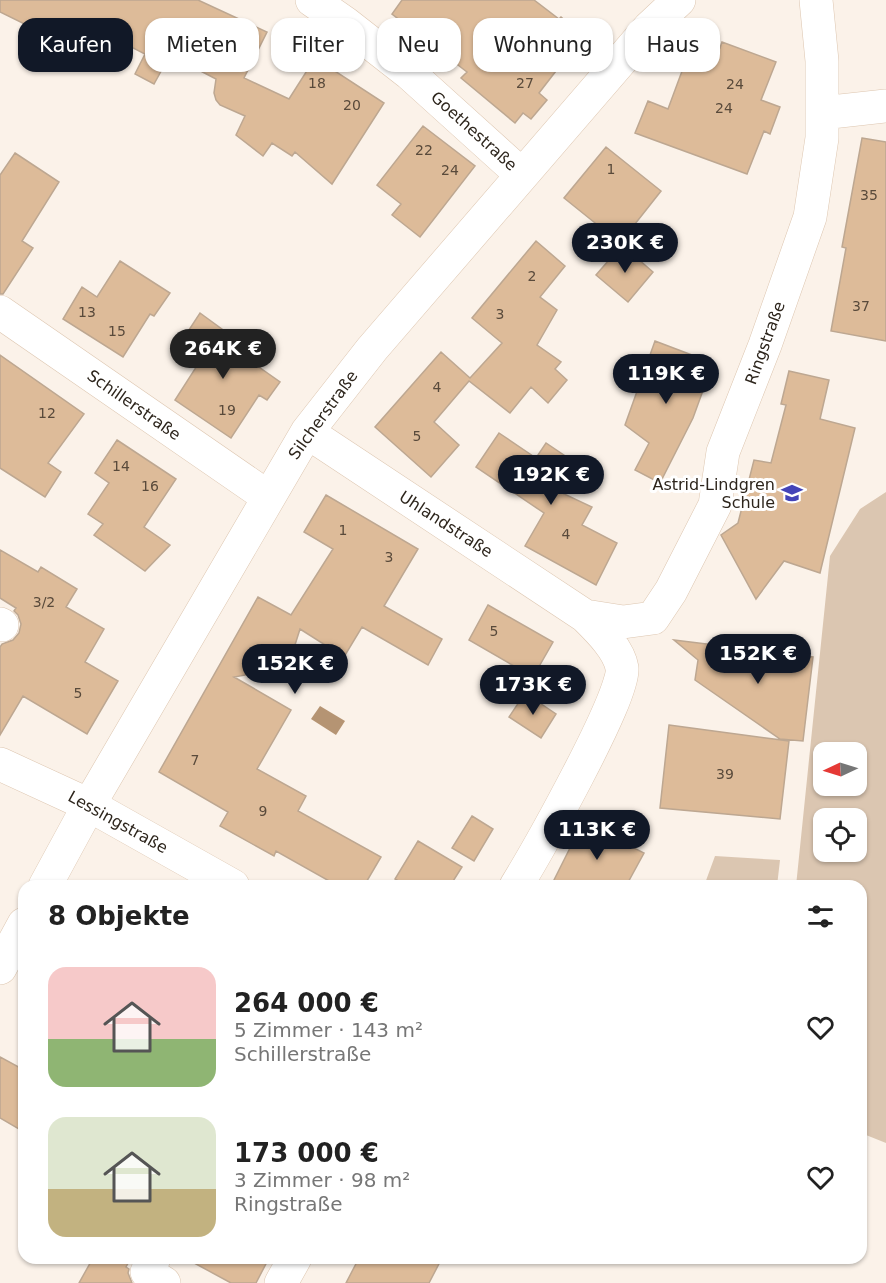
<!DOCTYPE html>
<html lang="de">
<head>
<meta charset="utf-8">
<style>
	:root { --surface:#fff; --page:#f2f2f2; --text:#222; --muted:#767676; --accent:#111827 }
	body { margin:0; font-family:"DejaVu Sans",sans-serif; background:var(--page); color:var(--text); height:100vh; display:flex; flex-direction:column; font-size:22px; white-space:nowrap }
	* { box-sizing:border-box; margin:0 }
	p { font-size:20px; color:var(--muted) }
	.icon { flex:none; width:33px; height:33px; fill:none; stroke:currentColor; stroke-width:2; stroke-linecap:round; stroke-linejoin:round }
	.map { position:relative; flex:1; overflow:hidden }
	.drawer { position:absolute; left:18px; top:880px; width:849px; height:384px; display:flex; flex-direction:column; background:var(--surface); border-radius:18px; box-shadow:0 2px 4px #0004 }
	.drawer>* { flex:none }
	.hud { position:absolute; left:18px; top:18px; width:850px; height:54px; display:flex; gap:12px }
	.needle { width:39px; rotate:266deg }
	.fabs { position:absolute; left:813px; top:742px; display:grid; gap:12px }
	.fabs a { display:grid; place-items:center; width:54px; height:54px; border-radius:12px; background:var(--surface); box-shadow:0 2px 4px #0004; font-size:30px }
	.price { position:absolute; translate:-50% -51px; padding:0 14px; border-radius:21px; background:var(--accent); color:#fff; font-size:20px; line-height:39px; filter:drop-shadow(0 2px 3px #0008) }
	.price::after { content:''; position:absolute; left:50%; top:36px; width:18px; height:14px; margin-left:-9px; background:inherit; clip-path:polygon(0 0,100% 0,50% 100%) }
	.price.selected { background:#222; color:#fff }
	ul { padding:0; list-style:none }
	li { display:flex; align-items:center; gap:18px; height:150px; padding:0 30px }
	li span { display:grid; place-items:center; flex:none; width:168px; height:120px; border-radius:18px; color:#555 }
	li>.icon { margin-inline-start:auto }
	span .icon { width:72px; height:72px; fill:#fffc; stroke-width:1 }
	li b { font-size:26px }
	h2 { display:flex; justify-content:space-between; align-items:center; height:72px; padding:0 30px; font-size:26px }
	.tag { padding:0 21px; border-radius:18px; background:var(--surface); box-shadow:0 2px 4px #0004; font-size:21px; line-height:54px }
	.tag.selected { background:var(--accent); color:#fff }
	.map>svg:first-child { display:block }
</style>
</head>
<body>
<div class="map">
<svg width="886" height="1283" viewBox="0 0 886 1283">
	<rect width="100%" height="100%" fill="#fbf2e9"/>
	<path fill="#dbc6b1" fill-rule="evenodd" d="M886,492V1143L861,1133V886H796L830,556L860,509ZM824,753H856V786H824ZM824,819H856V852H824Z
		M715,856L780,860L777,886H704Z"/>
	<path fill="#b59473" d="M320,706L345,721L336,735L311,719Z"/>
	<path fill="#db9" stroke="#bda791" stroke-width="1.5" d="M0,0H198L267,32L244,78L289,99L315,58L384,103L332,184L295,152L292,156L272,143L263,156L236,135L245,116L220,105L216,100L214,93L216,79L170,55L154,84L135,74L145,54L89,25L83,37L59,25L53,38L0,12Z
		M402,0H534L559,19L561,17L583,36L539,93L547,100L531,119L523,113L515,123L461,78L467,72L392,14Z
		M703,42L720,48L722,42L776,62L761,100L780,107L770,134L764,131L747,174L635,133L648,101L668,109L688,55L697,58Z
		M423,126L475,166L420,237L392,215L401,204L377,185Z
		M862,138L886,142V341L831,331L846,248L842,247Z
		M606,147L661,191L620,243L564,198Z
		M15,153L59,182L22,241L33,248L3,294H0V175Z
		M536,241L565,266L540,297L557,310L537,345L561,362L555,369L567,380L548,403L531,387L510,413L469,381L434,422L459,445L431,477L375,427L441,352L470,378L502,343L472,318Z
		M622,245L653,272L628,302L596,275Z
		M120,261L170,293L154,316L150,314L123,357L63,319L82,287L97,297Z
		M200,313L230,335L225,343L280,382L267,400L259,395L231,438L175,400L204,355L198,351L201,346L185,336Z
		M655,341L713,363L693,418L660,483L635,470L649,443L625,425Z
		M0,355L84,414L48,463L61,472L45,497L0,468Z
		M789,371L829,380L820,419L855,428L820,573L784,561L756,599L721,535L738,523L754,460L771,463L786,405L781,404Z
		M499,433L536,458L546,443L580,466L562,493L592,507L582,525L617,543L596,585L525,546L544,513L476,467Z
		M117,440L176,479L144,527L170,545L145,571L94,535L103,524L88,514L109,483L95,473Z
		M326,495L418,549L384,606L442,639L428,665L362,627L344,657L300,629L288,667L234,677L291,710L257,769L306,796L298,811L381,857L364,886H338L276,851L274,856L220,826L228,812L159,772L258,597L291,615L333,549L304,532Z
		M0,550L38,572L41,567L77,589L66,607L104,629L85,662L118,681L87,734L23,696L0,735V647L2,644L13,640L19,633L21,624L18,615L14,611L16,608L0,598Z
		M488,605L553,642L533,677L469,640Z
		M674,640L813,657L803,741L780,739L695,680L698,660Z
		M525,693L556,714L541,738L509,717Z
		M669,725L789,741L780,819L660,808Z
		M472,816L493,829L474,861L452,848Z
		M583,822L644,853L626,886H551Z
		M418,841L462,867L450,886H407L395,879Z
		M0,1057L24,1070V1132L0,1118Z
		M93,1258H131L126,1267L129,1269L128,1273L132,1283H79Z
		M185,1258H269L256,1283H231Z
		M359,1258H442L429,1283H346Z"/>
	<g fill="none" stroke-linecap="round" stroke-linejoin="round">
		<defs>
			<path id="minor" d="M312,0L345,23L409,73L522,175
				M822,113L886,106
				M0,312L268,497
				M307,432L585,616C598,629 619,649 622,668C626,695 535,855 516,886
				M585,616L623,622L653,618L671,591L715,505L723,452L765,345L810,217L822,138V61L816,0
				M0,624L2,625
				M0,764L89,805L233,886
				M45,886L89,805L307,432L372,349L649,28L679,0
				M0,968L24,924
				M154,1258L147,1272L164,1283
				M281,1283L295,1258"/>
		</defs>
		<use href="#minor" stroke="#ddc6b0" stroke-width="34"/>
		<use href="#minor" stroke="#fff" stroke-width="33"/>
	</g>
	<defs>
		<symbol id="school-bare" viewBox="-9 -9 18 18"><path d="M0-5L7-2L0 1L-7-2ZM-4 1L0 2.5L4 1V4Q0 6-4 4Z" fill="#4343b8" stroke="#fff" stroke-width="2.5" paint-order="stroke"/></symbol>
	</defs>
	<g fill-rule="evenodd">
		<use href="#school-bare" x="777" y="478" width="30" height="30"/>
	</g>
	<g text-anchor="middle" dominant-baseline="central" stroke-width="6" stroke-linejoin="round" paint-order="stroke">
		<g font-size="14" fill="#594a3b">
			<text x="317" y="83">18</text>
			<text x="525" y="83">27</text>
			<text x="735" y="84">24</text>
			<text x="352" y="105">20</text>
			<text x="724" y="108">24</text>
			<text x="424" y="150">22</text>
			<text x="611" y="169">1</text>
			<text x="450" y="170">24</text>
			<text x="869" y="195">35</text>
			<text x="532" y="276">2</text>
			<text x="861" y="306">37</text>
			<text x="87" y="312">13</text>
			<text x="500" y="314">3</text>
			<text x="117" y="331">15</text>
			<text x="437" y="387">4</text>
			<text x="227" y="410">19</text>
			<text x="47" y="413">12</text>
			<text x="417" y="436">5</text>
			<text x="121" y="466">14</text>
			<text x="150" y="486">16</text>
			<text x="343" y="530">1</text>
			<text x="566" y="534">4</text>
			<text x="389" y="557">3</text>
			<text x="44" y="602">3/2</text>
			<text x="494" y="631">5</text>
			<text x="78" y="693">5</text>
			<text x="195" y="760">7</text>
			<text x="725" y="774">39</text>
			<text x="263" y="811">9</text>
		</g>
		<g font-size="16" fill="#2d251c" stroke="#fff">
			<text transform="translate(474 131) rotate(42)">Goethestraße</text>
			<text transform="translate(765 343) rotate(-70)">Ringstraße</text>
			<text transform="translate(134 405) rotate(35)">Schillerstraße</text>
			<text transform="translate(323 415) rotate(-54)">Silcherstraße</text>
			<text transform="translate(446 524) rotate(33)">Uhlandstraße</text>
			<text transform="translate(118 822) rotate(29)">Lessingstraße</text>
		</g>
		<g font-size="16" fill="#2d251c" stroke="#fff" text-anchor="end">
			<text x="775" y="484">Astrid-Lindgren<tspan x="775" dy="18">Schule</tspan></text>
		</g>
	</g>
</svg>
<div class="fabs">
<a><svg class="needle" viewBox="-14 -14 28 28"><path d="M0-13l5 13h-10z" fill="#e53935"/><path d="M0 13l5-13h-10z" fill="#767676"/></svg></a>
<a><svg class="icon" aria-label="locate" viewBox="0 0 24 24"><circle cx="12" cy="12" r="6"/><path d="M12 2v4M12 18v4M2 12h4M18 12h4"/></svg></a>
</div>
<b class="price" style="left:625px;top:274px">230K €</b>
<b class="price selected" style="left:223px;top:380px">264K €</b>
<b class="price" style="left:666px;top:405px">119K €</b>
<b class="price" style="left:551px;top:506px">192K €</b>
<b class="price" style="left:758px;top:685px">152K €</b>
<b class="price" style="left:295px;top:695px">152K €</b>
<b class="price" style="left:533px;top:716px">173K €</b>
<b class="price" style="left:597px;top:861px">113K €</b>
<div class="hud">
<a class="tag selected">Kaufen</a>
<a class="tag">Mieten</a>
<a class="tag">Filter</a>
<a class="tag">Neu</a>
<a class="tag">Wohnung</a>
<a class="tag">Haus</a>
</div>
<section class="drawer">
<h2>8 Objekte<svg class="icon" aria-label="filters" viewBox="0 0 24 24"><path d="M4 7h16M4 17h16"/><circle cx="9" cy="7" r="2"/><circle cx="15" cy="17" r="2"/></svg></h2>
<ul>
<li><span style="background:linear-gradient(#f6c9c9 60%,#8fb573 0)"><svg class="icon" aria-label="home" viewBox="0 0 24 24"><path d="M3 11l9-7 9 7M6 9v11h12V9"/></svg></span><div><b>264 000 €</b><p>5 Zimmer · 143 m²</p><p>Schillerstraße</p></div><svg class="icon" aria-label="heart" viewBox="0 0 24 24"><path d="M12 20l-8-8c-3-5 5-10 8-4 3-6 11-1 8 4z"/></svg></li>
<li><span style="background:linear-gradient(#dfe7d0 60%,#c2b280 0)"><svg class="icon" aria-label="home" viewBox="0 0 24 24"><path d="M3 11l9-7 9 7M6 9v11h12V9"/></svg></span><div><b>173 000 €</b><p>3 Zimmer · 98 m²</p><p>Ringstraße</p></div><svg class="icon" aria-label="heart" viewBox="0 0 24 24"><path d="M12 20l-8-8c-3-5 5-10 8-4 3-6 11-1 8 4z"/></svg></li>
</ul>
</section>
</div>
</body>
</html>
